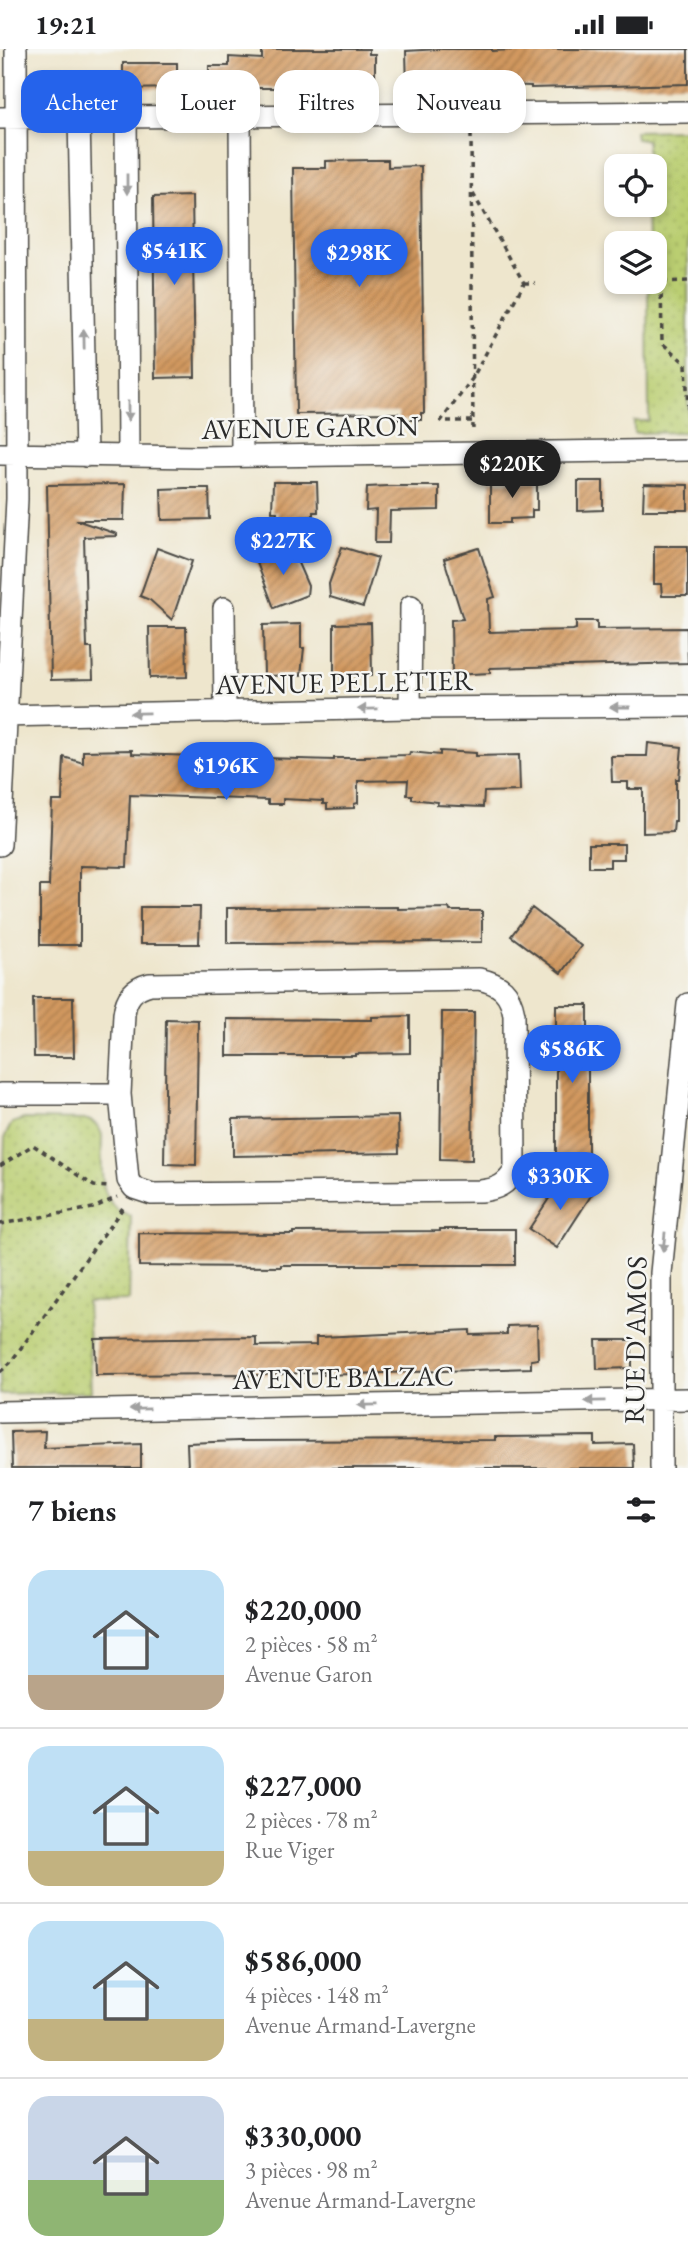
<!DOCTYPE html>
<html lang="fr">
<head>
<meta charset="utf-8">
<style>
	:root { --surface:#fff; --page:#f2f2f2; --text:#202124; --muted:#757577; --line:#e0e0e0; --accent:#2563eb }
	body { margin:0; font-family:"EB Garamond",serif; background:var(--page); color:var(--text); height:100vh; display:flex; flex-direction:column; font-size:26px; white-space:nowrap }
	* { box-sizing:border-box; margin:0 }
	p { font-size:23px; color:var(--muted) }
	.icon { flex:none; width:38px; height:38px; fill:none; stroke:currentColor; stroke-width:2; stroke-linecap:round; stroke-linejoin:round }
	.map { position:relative; height:1419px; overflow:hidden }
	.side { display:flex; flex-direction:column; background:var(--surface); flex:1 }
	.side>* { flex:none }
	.hud { position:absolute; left:21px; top:21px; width:648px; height:63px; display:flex; gap:14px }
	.controls { position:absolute; left:604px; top:105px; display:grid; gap:14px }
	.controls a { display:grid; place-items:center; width:63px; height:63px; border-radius:14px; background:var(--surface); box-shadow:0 4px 10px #0003; font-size:35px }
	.price { position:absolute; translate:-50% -60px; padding:0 16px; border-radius:24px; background:var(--accent); color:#fff; font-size:23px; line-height:46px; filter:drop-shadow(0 2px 4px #0008) }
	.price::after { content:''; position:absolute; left:50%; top:42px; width:21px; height:16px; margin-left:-10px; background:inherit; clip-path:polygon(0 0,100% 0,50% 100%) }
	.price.active { background:#222; color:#fff }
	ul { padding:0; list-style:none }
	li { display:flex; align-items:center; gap:21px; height:175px; padding:0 28px }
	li+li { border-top:2px solid var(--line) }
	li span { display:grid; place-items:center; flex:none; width:196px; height:140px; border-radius:21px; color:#555 }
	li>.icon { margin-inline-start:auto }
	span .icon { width:84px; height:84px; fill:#fffc; stroke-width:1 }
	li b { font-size:30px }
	h2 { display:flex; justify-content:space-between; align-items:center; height:84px; padding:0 28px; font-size:30px }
	.pill { padding:0 24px; border-radius:21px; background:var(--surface); box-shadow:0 4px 10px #0003; font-size:24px; line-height:63px }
	.pill.active { background:var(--accent); color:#fff }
	.status { display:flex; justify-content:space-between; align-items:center; height:49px; padding:0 35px; background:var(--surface); direction:ltr }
	.status svg { height:19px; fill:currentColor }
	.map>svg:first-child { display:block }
</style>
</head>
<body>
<div class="status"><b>19:21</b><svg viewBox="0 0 49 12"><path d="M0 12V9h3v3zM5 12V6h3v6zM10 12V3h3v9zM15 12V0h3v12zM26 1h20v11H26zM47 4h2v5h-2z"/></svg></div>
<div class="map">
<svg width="688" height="1419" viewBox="0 0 688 1419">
	<defs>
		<pattern id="park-dots" width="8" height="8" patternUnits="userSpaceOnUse" patternTransform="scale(1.75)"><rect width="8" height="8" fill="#bace71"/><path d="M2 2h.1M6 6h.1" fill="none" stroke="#a0b162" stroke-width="1.8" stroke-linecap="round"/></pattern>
		<pattern id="building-hatch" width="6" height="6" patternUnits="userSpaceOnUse" patternTransform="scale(1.75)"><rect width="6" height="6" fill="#d1985e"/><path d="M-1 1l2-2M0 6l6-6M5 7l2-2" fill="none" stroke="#aa7c4e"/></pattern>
	</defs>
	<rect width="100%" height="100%" fill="#f6f6f2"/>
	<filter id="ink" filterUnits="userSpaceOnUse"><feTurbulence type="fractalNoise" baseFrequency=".0143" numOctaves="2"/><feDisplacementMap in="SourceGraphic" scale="14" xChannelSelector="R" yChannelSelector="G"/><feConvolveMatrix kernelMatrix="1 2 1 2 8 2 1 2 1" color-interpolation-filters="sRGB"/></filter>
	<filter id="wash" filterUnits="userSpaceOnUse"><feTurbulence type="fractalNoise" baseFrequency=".00686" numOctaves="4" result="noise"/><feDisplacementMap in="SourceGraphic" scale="28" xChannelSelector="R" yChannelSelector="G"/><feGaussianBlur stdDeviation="1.57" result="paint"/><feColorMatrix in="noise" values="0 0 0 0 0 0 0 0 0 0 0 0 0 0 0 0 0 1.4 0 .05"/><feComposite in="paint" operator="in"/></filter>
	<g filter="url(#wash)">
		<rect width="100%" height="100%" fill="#eee6cd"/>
		<path fill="url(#park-dots)" stroke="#727c4e" stroke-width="2" d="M688,81V383L634,384V372H649L648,233H654V194H648L647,156H654V117H647V91L636,90L635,82Z
			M24,1070L88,1071C96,1074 100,1078 102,1086C102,1115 95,1158 131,1167L129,1252L87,1253L91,1343L0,1345V1219L5,1087L12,1074Z"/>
		<g id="blocks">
			<path fill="url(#building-hatch)" d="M268,0H369V5H375V39H209V17H229V8L262,10V2Z
				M439,0H492V2L535,0H688V35L531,39V37L503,36L407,39L406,2Z
				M123,14H177V39L123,40Z
				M370,111H388V118L421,117L424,364H421V371H398V364L296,365L293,119H326V112Z
				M192,147L195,328L155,329L153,148Z
				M490,432H537V461H532V469L510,470V474H490Z
				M578,432H603V461L578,462Z
				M273,433H317L318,463H313V467L277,469V463H272Z
				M125,435L124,471H76L117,485V487L84,488L87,599H92L93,630L51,631L47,436Z
				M644,435L688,436V461H643Z
				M388,437H439V461L390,462L389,494H375L376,461L366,462L367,438Z
				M185,439H209L210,470L162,471L161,440Z
				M654,497H688V547H662L661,535H654Z
				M291,498L308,537L307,546L274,559L256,511Z
				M342,498L378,509L363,558L330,548L329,535Z
				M157,499L192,512L172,571L150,551L140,547Z
				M479,499L495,548L488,550L489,583L573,581L576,580V572H597V580L687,579L688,614L490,619V624L452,626L451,571L463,570L444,510Z
				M371,574L372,626L334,627V575Z
				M301,575V599H304L301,626L264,627L263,576Z
				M149,578H186L187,628L150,629Z
				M648,694L682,698L679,730H676V772H674L673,783L643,784V740H628V733H612L611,707H647Z
				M132,701V705L334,711V709H365V707L409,706L410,703L440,706V702L476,704V707L519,706L520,742L484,743L483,758L437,756L438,753L412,750V746H407L408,731L358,732V754L354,755V759L327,760V755H323V752L283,750V755H268V751L130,746L127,818L80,817V896H40V837H49L52,752H62L64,708L83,714V702Z
				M589,795H624V810H610V818H589Z
				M140,858H200L199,895H140Z
				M398,858V860L449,859L450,862H482V893L227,894V859Z
				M532,859L581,897L561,924L511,887Z
				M33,949H73L74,1008H34Z
				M556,956H588V1115H556Z
				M442,963H474L472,1111L440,1110Z
				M410,967V1004L355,1005V1007H227V970L372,971V968Z
				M166,970L198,971L196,1116L164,1115Z
				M398,1067L399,1104L233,1107V1070Z
				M563,1128L592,1145L557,1199L529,1180Z
				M440,1180H515V1216H281V1218L139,1217V1184L293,1185V1183L440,1182Z
				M537,1276L538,1310L531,1311V1319L324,1326V1323L238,1327L241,1325L96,1326L95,1290L256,1288V1297L316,1296V1288H321L470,1281V1286L507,1285V1277Z
				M596,1291H632V1319L597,1320Z
				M45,1382L44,1399L141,1395V1419H12L11,1383Z
				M595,1387V1396L633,1395L634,1419H188L187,1394L240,1392L495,1391V1388Z"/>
		</g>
	</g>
	<g filter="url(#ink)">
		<use href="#blocks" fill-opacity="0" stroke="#484743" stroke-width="2"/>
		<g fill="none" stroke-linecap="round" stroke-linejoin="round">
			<defs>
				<path id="minor" d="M126,66L128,407
					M240,67L242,406
					M79,68L86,407
					M0,69L688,63
					M0,405L197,408L688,401
					M224,559L225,663
					M410,659L411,557
					M0,667L410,659L688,657
					M0,796L17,450L16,0
					M479,930C501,935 510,943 514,965L515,1121C507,1135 498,1140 481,1142L152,1145L134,1139L128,1131L120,1045L124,965C126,948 134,939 150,935Z
					M0,1045H120
					M0,1363L688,1350
					M661,1419V1224L688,955"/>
			</defs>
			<use href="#minor" stroke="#484743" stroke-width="24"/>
			<path stroke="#484743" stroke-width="3.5" stroke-dasharray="5 5" stroke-linecap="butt" d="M471,85L473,385
				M688,232L661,233L662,294L686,315L688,363
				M524,234H535
				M472,372H441L472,330L524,234L472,143
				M0,1117L33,1096L94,1137L110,1138
				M0,1175L93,1159L118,1148
				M0,1323L10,1314L125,1156"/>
			<use href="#minor" stroke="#fff" stroke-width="21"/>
		</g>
		<defs><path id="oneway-solid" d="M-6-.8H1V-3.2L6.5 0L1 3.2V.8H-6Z" transform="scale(1.75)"/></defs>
		<g fill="#a0a0a0">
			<use href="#oneway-solid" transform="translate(127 135) rotate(90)"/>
			<use href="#oneway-solid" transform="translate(84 290) rotate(-91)"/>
			<use href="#oneway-solid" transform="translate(128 362) rotate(90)"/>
			<use href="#oneway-solid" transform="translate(620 658) rotate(180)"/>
			<use href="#oneway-solid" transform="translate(368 660) rotate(179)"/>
			<use href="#oneway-solid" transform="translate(140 664) rotate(179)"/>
			<use href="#oneway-solid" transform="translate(664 1193) rotate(96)"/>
			<use href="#oneway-solid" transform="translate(595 1352) rotate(179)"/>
			<use href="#oneway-solid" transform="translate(368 1356) rotate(179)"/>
			<use href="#oneway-solid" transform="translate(140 1360) rotate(179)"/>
		</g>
	</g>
	<g text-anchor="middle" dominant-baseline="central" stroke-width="5" stroke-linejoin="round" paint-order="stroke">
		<g font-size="28" fill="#2b2b2b" stroke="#f6f6f2">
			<text transform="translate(310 378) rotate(-1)">AVENUE GARON</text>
			<text transform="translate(344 633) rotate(-1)">AVENUE PELLETIER</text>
			<text transform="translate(635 1291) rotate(-89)">RUE D'AMOS</text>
			<text transform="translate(343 1328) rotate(-1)">AVENUE BALZAC</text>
		</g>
	</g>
</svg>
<div class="controls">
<a><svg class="icon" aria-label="locate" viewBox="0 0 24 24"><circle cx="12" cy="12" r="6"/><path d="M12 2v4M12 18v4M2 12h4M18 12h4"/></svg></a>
<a><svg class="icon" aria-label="layers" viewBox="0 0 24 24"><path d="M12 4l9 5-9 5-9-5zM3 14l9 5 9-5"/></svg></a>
</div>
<b class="price" style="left:174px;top:238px">$541K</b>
<b class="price" style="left:359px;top:240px">$298K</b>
<b class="price active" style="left:512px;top:451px">$220K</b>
<b class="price" style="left:283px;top:528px">$227K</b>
<b class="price" style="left:226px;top:753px">$196K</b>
<b class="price" style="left:572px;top:1036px">$586K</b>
<b class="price" style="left:560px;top:1163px">$330K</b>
<div class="hud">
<a class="pill active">Acheter</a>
<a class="pill">Louer</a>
<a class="pill">Filtres</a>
<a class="pill">Nouveau</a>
</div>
</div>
<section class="side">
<h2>7 biens<svg class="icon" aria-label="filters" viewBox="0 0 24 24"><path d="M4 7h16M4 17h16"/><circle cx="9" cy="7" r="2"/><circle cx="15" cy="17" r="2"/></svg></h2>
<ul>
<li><span style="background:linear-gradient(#bfe0f5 75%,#b9a48a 0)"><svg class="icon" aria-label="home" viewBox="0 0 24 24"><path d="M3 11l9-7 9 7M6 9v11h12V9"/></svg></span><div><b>$220,000</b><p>2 pièces · 58 m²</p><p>Avenue Garon</p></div></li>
<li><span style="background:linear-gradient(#bfe0f5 75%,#c2b280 0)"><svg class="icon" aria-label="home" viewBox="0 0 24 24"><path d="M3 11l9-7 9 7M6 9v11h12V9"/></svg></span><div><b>$227,000</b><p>2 pièces · 78 m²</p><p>Rue Viger</p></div></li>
<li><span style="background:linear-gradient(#bfe0f5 70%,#c2b280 0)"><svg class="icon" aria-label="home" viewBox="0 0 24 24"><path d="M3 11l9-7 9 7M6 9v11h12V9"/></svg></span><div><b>$586,000</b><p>4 pièces · 148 m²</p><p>Avenue Armand-Lavergne</p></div></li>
<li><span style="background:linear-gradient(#c9d6e8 60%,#8fb573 0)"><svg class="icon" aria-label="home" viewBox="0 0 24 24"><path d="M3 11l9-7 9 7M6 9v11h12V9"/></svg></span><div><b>$330,000</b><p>3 pièces · 98 m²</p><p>Avenue Armand-Lavergne</p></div></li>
</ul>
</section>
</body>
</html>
